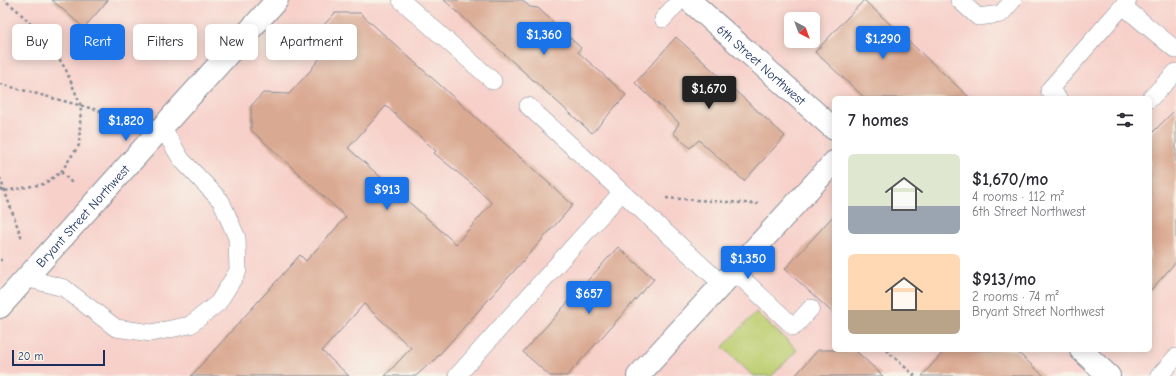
<!DOCTYPE html>
<html lang="en">
<head>
<meta charset="utf-8">
<style>
	:root { --surface:#fff; --page:#f7f7f7; --text:#2b2b33; --muted:#7c7c81; --accent:#1a73e8 }
	body { margin:0; font-family:"Comic Neue",sans-serif; background:var(--page); color:var(--text); height:100vh; display:flex; flex-direction:column; font-size:15px; white-space:nowrap }
	* { box-sizing:border-box; margin:0 }
	p { font-size:13px; color:var(--muted) }
	.icon { flex:none; width:22px; height:22px; fill:none; stroke:currentColor; stroke-width:2; stroke-linecap:round; stroke-linejoin:round }
	.map { position:relative; flex:1; overflow:hidden }
	.sheet { position:absolute; left:832px; top:96px; width:320px; height:256px; display:flex; flex-direction:column; background:var(--surface); border-radius:6px; box-shadow:0 2px 10px #0003 }
	.sheet>* { flex:none }
	.hud { position:absolute; left:12px; top:24px; width:380px; height:36px; display:flex; gap:8px }
	.needle { width:26px; rotate:139deg }
	.controls { position:absolute; left:784px; top:12px; display:grid; gap:8px }
	.controls a { display:grid; place-items:center; width:36px; height:36px; border-radius:6px; background:var(--surface); box-shadow:0 2px 10px #0003; font-size:20px }
	.scale { position:absolute; left:12px; bottom:10px; width:93px; box-sizing:border-box; padding-left:4px; border:2px solid #1b2f5e; border-top:0; font-size:11px; line-height:14px; white-space:nowrap; color:#1b2f5e; -webkit-text-stroke:3px #f7f3e8; paint-order:stroke }
	.price { position:absolute; translate:-50% -34px; padding:0 9px; border-radius:4px; background:var(--accent); color:#fff; font-size:13px; line-height:26px; filter:drop-shadow(0 1px 2px #0008) }
	.price::after { content:''; position:absolute; left:50%; top:24px; width:12px; height:9px; margin-left:-6px; background:inherit; clip-path:polygon(0 0,100% 0,50% 100%) }
	.price.selected { background:#222; color:#fff }
	ul { padding:0; list-style:none }
	li { display:flex; align-items:center; gap:12px; height:100px; padding:0 16px }
	li span { display:grid; place-items:center; flex:none; width:112px; height:80px; border-radius:6px; color:#555 }
	li>.icon { margin-inline-start:auto }
	span .icon { width:48px; height:48px; fill:#fffc; stroke-width:1 }
	li b { font-size:17px }
	h2 { display:flex; justify-content:space-between; align-items:center; height:48px; padding:0 16px; font-size:17px }
	.tag { padding:0 14px; border-radius:6px; background:var(--surface); box-shadow:0 2px 10px #0003; font-size:14px; line-height:36px }
	.tag.selected { background:var(--accent); color:#fff }
	.map>svg:first-child { display:block }
</style>
</head>
<body>
<div class="map">
<svg width="1176" height="376" viewBox="0 0 1176 376">
	<rect width="100%" height="100%" fill="#f7f3e8"/>
	<filter id="ink" filterUnits="userSpaceOnUse"><feTurbulence type="fractalNoise" baseFrequency=".025" numOctaves="2"/><feDisplacementMap in="SourceGraphic" scale="8" xChannelSelector="R" yChannelSelector="G"/><feConvolveMatrix kernelMatrix="1 2 1 2 8 2 1 2 1" color-interpolation-filters="sRGB"/></filter>
	<filter id="wash" filterUnits="userSpaceOnUse"><feTurbulence type="fractalNoise" baseFrequency=".012" numOctaves="4" result="noise"/><feDisplacementMap in="SourceGraphic" scale="16" xChannelSelector="R" yChannelSelector="G"/><feGaussianBlur stdDeviation="0.9" result="paint"/><feColorMatrix in="noise" values="0 0 0 0 0 0 0 0 0 0 0 0 0 0 0 0 0 1.4 0 .05"/><feComposite in="paint" operator="in"/></filter>
	<g filter="url(#wash)">
		<rect width="100%" height="100%" fill="#f2e4c9"/>
		<path fill="#f7d0ca" fill-rule="evenodd" d="M0,0H1176V376H0ZM791,19H813V41H791ZM834,98H1150V350H834Z"/>
		<path fill="#becf72" stroke="#6c7f68" d="M756,312L797,350L772,376H753L723,347Z"/>
		<g id="blocks">
			<path fill="#daa992" fill-rule="evenodd" d="M52,0H108L84,28Z
				M444,0H522L530,7L538,8L581,48L578,52L626,95L592,133Z
				M864,0L970,98H865L815,52Z
				M335,13H360L573,205L430,365L429,364L416,376H385L411,348L364,304L322,351L349,376H191L300,255L306,261L346,217L251,130V106L263,93L289,94L310,71L325,51L323,26ZM386,106L436,151L434,153L473,185L492,203L456,244L348,148Z
				M676,37L785,136L744,181L699,140L690,148L673,133L679,123L635,83Z
				M1176,109V262L1150,291V135Z
				M834,215V314L785,269Z
				M618,247L654,279L567,376H550L523,352Z
				M818,350H855L883,376H795Z
				M945,350H1015L1044,376H922Z"/>
		</g>
	</g>
	<g filter="url(#ink)">
		<use href="#blocks" fill-opacity="0" stroke="#868a94" stroke-width="1"/>
		<g fill="none" stroke-linecap="round" stroke-linejoin="round">
			<defs>
				<path id="lane" d="M401,0L493,81
					M959,0L978,17L1001,14L1013,0
					M1123,6L1176,50
					M663,19L680,0
					M1058,98L1049,90L1128,0
					M1150,99L1176,72
					M528,106L722,284
					M734,271L794,327L811,308
					M26,278L64,288L116,328L151,333L190,325L218,303L238,271L237,238L221,201L181,159L162,127
					M457,376L622,192
					M1159,376L1176,357"/>
				<g id="street">
					<path id="s1" d="M689,0L834,129"/>
					<path id="s2" d="M0,307L277,0"/>
					<path d="M1081,350L1109,376"/>
					<path d="M638,376L834,162"/>
				</g>
			</defs>
			<use href="#lane" stroke="#868a94" stroke-width="18"/>
			<use href="#street" stroke="#868a94" stroke-width="24"/>
			<path stroke="#868a94" stroke-width="2.5" stroke-dasharray="3 3" stroke-linecap="butt" d="M0,84L131,119
				M61,172L72,183
				M0,178L22,239
				M0,189L4,191L44,184L61,172L79,145L81,106L66,70L51,45L16,9L4,0
				M666,198L758,204
				M0,260H2
				M886,350L915,376"/>
			<use href="#lane" stroke="#fff" stroke-width="17"/>
			<use href="#street" stroke="#fff" stroke-width="22"/>
		</g>
	</g>
	<g text-anchor="middle" dominant-baseline="central" stroke-width="3" stroke-linejoin="round" paint-order="stroke">
		<g font-size="13" fill="#1b2f5e" stroke="#f7f3e8">
			<text stroke="none"><textPath href="#s1" startOffset="97">6th Street Northwest</textPath></text>
			<text stroke="none"><textPath href="#s2" startOffset="123">Bryant Street Northwest</textPath></text>
		</g>
	</g>
</svg>
<div class="controls">
<a><svg class="needle" viewBox="-14 -14 28 28"><path d="M0-13l5 13h-10z" fill="#e53935"/><path d="M0 13l5-13h-10z" fill="#7c7c81"/></svg></a>
</div>
<div class="scale">20 m</div>
<b class="price" style="left:544px;top:56px">$1,360</b>
<b class="price" style="left:883px;top:60px">$1,290</b>
<b class="price selected" style="left:709px;top:110px">$1,670</b>
<b class="price" style="left:126px;top:142px">$1,820</b>
<b class="price" style="left:387px;top:211px">$913</b>
<b class="price" style="left:748px;top:280px">$1,350</b>
<b class="price" style="left:589px;top:315px">$657</b>
<div class="hud">
<a class="tag">Buy</a>
<a class="tag selected">Rent</a>
<a class="tag">Filters</a>
<a class="tag">New</a>
<a class="tag">Apartment</a>
</div>
<section class="sheet">
<h2>7 homes<svg class="icon" aria-label="filters" viewBox="0 0 24 24"><path d="M4 7h16M4 17h16"/><circle cx="9" cy="7" r="2"/><circle cx="15" cy="17" r="2"/></svg></h2>
<ul>
<li><span style="background:linear-gradient(#dfe7d0 65%,#9aa5b1 0)"><svg class="icon" aria-label="home" viewBox="0 0 24 24"><path d="M3 11l9-7 9 7M6 9v11h12V9"/></svg></span><div><b>$1,670/mo</b><p>4 rooms · 112 m²</p><p>6th Street Northwest</p></div></li>
<li><span style="background:linear-gradient(#ffd9b3 70%,#b9a48a 0)"><svg class="icon" aria-label="home" viewBox="0 0 24 24"><path d="M3 11l9-7 9 7M6 9v11h12V9"/></svg></span><div><b>$913/mo</b><p>2 rooms · 74 m²</p><p>Bryant Street Northwest</p></div></li>
</ul>
</section>
</div>
</body>
</html>
